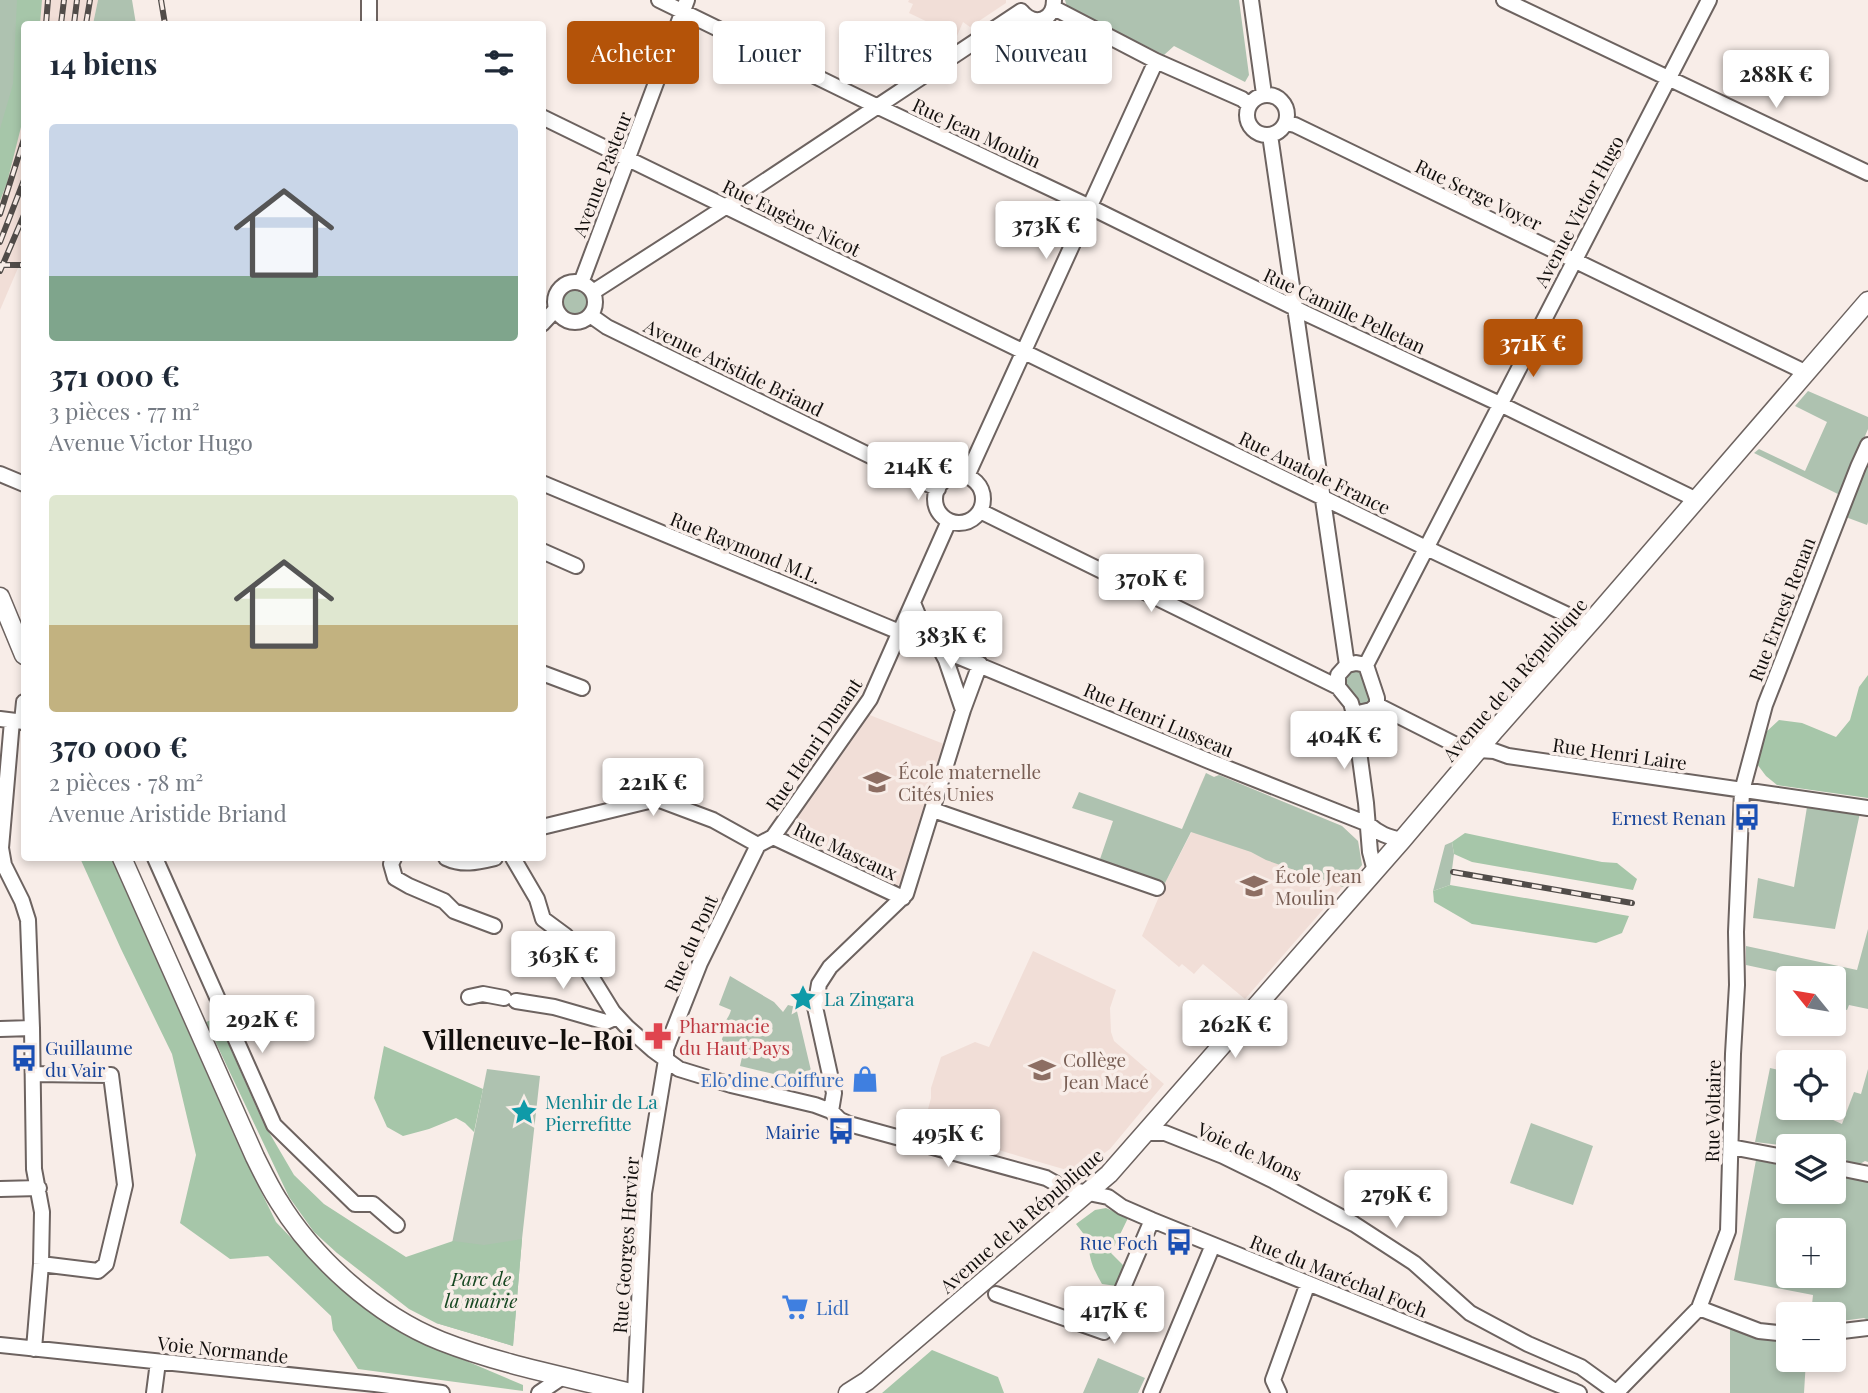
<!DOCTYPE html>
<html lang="fr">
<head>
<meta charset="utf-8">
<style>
	:root { --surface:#fff; --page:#f6f6f7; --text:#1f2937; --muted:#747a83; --accent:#b45309 }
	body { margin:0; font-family:"Playfair Display",serif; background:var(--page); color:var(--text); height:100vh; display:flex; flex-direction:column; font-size:26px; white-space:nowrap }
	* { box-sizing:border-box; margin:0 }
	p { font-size:23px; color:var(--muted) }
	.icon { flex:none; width:38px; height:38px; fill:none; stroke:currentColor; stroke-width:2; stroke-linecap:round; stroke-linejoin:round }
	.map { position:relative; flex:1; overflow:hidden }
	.drawer { position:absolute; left:21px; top:21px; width:525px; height:840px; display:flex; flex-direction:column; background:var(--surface); border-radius:7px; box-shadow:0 4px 10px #0003 }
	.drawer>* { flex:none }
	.guide { position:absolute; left:567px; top:21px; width:665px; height:63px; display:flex; gap:14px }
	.needle { width:46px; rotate:300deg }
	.tools { position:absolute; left:1776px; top:966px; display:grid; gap:14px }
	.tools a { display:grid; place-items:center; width:70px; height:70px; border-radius:7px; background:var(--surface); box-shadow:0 4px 10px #0003; font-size:35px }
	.price { position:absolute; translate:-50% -60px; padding:0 16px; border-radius:7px; background:#fff; color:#222; font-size:23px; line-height:46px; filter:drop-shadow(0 2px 4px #0008) }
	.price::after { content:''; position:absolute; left:50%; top:42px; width:21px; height:16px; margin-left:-10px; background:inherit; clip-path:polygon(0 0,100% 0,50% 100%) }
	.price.on { background:var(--accent); color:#fff }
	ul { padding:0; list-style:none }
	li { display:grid; align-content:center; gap:14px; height:371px; padding:0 28px }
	li span { display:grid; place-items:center; height:217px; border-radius:7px; color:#555 }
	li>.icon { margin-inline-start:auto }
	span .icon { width:126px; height:126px; fill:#fffc; stroke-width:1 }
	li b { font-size:30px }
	h2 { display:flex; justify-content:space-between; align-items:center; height:84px; padding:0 28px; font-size:30px }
	.tag { padding:0 24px; border-radius:7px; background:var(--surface); box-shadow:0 4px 10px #0003; font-size:24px; line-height:63px }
	.tag.on { background:var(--accent); color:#fff }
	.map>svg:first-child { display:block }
</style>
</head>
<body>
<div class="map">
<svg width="1868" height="1393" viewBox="0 0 1868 1393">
	<rect width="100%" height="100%" fill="#f8ede8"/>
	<path fill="#f1ded7" d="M33,0H98L93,24H31Z
		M909,0H1006V3L970,27L963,22L957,36L909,13L913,4L908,2Z
		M24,68V254L0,310V183Z
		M867,714L944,744L901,884L895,886L801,840L796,819Z
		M1206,773L1214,777L1219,775L1342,826L1358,841L1362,865L1245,999L1203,964L1194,974L1182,964L1179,967L1142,936L1164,885L1191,833L1199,788Z
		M1033,951L1116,990L1110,1008L1111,1032L1114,1041L1164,1084L1110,1149L1077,1173L923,1128L931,1098V1088L941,1057L975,1042L989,1047Z"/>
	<path fill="#aec2b0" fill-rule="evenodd" d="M0,0H33L24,24L0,182Z
		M98,0H132L136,24H93Z
		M1065,0H1239L1249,75L1245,82L1174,46L1164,55L1067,7Z
		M561 302a13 13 0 1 1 26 0a13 13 0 1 1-26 0Z
		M1808,391L1868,417V429L1840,495L1754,453L1759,449L1805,471L1827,422L1795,406Z
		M1868,456V522L1867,525L1843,516Z
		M1358,670L1364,673L1373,701L1364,707L1360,705L1343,684L1345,674Z
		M1206,773L1214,777L1219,775L1342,826L1358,841L1362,865L1343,887L1266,860L1251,852L1191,832L1164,885L1099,862L1113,821L1072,808L1079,792L1182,829Z
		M1807,807L1860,813L1835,929L1753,918L1758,878L1794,887Z
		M1452,842L1454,854L1450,885L1433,891L1445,845Z
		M1868,929V1009L1849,1005L1847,1010L1834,1007V978H1803V977L1746,965V946L1857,970Z
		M730,976L774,1002L783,1012L788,1005L796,1007L813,1079L808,1082L740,1066L742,1057L738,1052L719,1047L725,1031L721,1029C723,1023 729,1018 731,1010L719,1005Z
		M1770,1068L1788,1072V1108H1817L1816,1110L1832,1115L1831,1119L1842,1124L1854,1092L1861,1094L1868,1069V1162L1865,1161L1860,1164L1848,1163L1845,1157L1834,1155V1146H1789L1755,1142Z
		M487,1069L540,1076L522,1239L513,1346L436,1323Z
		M1531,1123L1593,1146L1573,1205L1510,1183Z
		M1756,1160L1788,1167V1192H1834V1175L1850,1178L1857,1175L1868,1178V1320L1864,1318L1834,1322V1314H1811L1813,1295L1734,1280ZM1788,1230H1834V1276H1788Z
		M1730,1327L1760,1336L1788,1340V1360H1806L1804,1393H1730Z
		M1098,1358L1145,1378L1138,1393H1083Z"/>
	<path fill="#a6c6a9" d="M17,0H42L40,24H24V115L7,183L0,201V129L13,84Z
		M1868,675V798L1777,785L1766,776L1754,760L1765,733L1779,720L1802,723L1836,737L1850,720L1859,687Z
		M1465,833L1602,862L1617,863L1637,879L1633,890L1472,862L1454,854L1452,842Z
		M80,858H111L242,1153L276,1222L316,1264L367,1310L417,1340L523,1385V1391L358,1369L333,1330L331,1316L268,1256L230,1259L180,1223L196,1155L172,1054L121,949Z
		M1450,885L1629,916L1622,933L1596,943L1472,924L1434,902L1433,891Z
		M217,1018L263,1122L294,1175L324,1204L406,1257L453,1241L484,1245L522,1239L513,1346L436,1323L409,1309L337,1253L314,1232L289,1197L206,1022Z
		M384,1046L483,1089L474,1132L465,1123L456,1118L429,1129L403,1136L387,1127L374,1098Z
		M1106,1208L1128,1218L1111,1253L1126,1268L1117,1286L1102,1284C1094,1270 1088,1258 1089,1241L1076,1224L1095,1210Z
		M932,1350L998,1377L1004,1393H882Z"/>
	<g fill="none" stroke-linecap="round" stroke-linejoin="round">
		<defs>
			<path id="minor" d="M369,0V24
				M659,0L870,103L1090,207L1307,314L1500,404L1697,500
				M1251,0L1264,94
				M1504,0L1868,173
				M1054,8L1156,61L1242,99L1249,105
				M1021,11C1034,27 1054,21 1054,0
				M1247 115a20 20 0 1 1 40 0a20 20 0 1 1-40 0Z
				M542,117L1420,545L1589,625
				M1286,123L1295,125L1807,373
				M1270,135L1347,665
				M555 302a20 20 0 1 1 40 0a20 20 0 1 1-40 0Z
				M581,283L687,0
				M593,292L747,193L1021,11
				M590,315L607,327L938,489
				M542,324L556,309
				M0,474L24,484
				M935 499a24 24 0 1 1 48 0a24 24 0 1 1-48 0Z
				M967,476L1156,61
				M542,483L1209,761L1368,824C1379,834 1388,837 1402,840
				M980,511L1338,687
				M542,551L576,566
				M913,603L918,615L935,646
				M939,647L946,660L963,710
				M1356,663L1366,665L1377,698V705L1371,710L1354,714L1351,703L1338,687V675L1347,665Z
				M1366,665L1709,0
				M542,673L582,688
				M1377,705L1464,749L1494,751L1508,756L1868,808
				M1354,714L1366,803L1370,852L1375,871
				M0,719L24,722
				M12,721L1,848L4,865L22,901L28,920L32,1028L34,1169L42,1212L41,1264L34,1349
				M22,722L24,702
				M933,810L1157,888
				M542,827L657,799L713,820L758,845
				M773,837L903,898
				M758,845L773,837L870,699L949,521
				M155,858L274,1125L355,1204H373L397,1225
				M394,858L391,864L395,878L409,886L444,901L454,911L494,926
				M446,858C463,866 478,862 495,858
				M513,858L537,899L543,919L566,936L613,1012L627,1027L653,1050L679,1069L731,1085L815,1105L831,1111L840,1120L849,1124L1046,1178L1064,1188L1108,1197L1122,1207L1152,1220L1579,1393
				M469,997L483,994L504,998
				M516,1001L554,1007L606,1022L617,1017
				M0,1029L32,1028
				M33,1074L111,1075L125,1185L106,1264L98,1271L41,1264
				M831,1111L834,1093L815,1007L819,984L830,967L906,894L963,710L980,664
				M1147,1133H1165L1223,1156L1274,1181L1354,1224L1414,1263L1470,1313L1528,1344L1581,1367L1617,1393
				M1731,1147L1788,1158
				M1834,1167L1868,1174
				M0,1189L39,1188
				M996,1294L1104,1332L1152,1220
				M1699,1308L1759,1331L1788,1334
				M1834,1332L1868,1328
				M0,1345L375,1384L442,1393
				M154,1393L158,1362
				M539,1393L564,1376
				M635,1393L644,1193L666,1060V1049L700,963L758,845
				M1151,1393L1213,1245
				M1279,1393L1273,1380L1308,1283
				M1616,1393L1699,1308L1728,1231L1733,1054L1737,985L1736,932L1742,791L1765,705L1858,467L1868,445"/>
			<path id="major" d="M0,597L24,655
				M122,858L255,1157C262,1171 269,1186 278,1200C313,1258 376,1315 441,1341C502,1365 568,1377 631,1393
				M848,1393L867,1381L1109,1174L1402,840L1495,730L1596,616L1868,301"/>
		</defs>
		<use href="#minor" stroke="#6d6360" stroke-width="18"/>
		<use href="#major" stroke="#6d6360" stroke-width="21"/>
		<use href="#minor" stroke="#fff" stroke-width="14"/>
		<use href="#major" stroke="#fff" stroke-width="18"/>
		<defs>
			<path id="rail" d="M161,0L165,24
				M46,24L48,0
				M61,24L64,0
				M74,24L77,0
				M86,24L90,0
				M0,214L24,139
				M0,242L24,180
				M0,265H24
				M0,271L24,215
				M1453,872L1632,903"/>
		</defs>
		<use href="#rail" stroke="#514c49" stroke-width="6"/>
		<use href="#rail" stroke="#f8ede8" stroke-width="3.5" stroke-dasharray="10" stroke-linecap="butt"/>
	</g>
	<defs>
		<symbol id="school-bare" viewBox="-9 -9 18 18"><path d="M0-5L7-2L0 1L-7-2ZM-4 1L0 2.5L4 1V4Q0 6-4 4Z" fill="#8d6e63" stroke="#f8ede8" stroke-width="2.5" paint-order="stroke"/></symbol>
		<symbol id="bus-bare" viewBox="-9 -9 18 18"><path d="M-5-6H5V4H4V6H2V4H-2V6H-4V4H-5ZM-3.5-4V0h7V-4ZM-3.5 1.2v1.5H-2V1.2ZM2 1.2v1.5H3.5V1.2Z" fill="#1a4fb4" stroke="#f8ede8" stroke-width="2.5" paint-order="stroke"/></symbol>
		<symbol id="sight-bare" viewBox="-9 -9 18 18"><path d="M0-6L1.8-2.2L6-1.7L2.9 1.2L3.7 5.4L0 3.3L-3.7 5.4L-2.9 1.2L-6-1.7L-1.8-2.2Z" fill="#0f9aa8" stroke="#f8ede8" stroke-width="2.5" paint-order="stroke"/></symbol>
		<symbol id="pharmacy-bare" viewBox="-9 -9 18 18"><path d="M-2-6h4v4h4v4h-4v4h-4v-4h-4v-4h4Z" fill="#e0444e" stroke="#f8ede8" stroke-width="2.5" paint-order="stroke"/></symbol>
		<symbol id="shop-bare" viewBox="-9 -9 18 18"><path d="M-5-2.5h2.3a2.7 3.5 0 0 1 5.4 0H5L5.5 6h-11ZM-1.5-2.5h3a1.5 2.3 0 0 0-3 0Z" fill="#3f7fe0" stroke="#f8ede8" stroke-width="2.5" paint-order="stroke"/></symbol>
		<symbol id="supermarket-bare" viewBox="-9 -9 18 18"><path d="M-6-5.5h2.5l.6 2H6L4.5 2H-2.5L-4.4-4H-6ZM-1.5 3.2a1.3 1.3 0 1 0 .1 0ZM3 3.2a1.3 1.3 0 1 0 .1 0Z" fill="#3f7fe0" stroke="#f8ede8" stroke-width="2.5" paint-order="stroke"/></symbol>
	</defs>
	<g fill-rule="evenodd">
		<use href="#school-bare" x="858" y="763" width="38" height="38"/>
		<use href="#bus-bare" x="1728" y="798" width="38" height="38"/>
		<use href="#school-bare" x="1235" y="867" width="38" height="38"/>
		<use href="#sight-bare" x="784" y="979" width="38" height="38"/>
		<use href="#pharmacy-bare" x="639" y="1017" width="38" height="38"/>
		<use href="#bus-bare" x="5" y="1039" width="38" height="38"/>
		<use href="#school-bare" x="1023" y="1051" width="38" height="38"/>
		<use href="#shop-bare" x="846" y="1060" width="38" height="38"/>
		<use href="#sight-bare" x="505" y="1093" width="38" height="38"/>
		<use href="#bus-bare" x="822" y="1112" width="38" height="38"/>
		<use href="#bus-bare" x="1160" y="1223" width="38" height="38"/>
		<use href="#supermarket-bare" x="776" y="1288" width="38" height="38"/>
	</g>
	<g text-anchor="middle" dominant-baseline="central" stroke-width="7" stroke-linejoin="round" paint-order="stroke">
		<g font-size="19" fill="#120f0d" stroke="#f8ede8">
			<text transform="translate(977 132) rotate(25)">Rue Jean Moulin</text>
			<text transform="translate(601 174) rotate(-69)">Avenue Pasteur</text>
			<text transform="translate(1479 194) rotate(26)">Rue Serge Voyer</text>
			<text transform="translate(1578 211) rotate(-62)">Avenue Victor Hugo</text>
			<text transform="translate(792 217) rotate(26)">Rue Eugène Nicot</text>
			<text transform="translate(1345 310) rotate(25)">Rue Camille Pelletan</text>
			<text transform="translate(734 367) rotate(26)">Avenue Aristide Briand</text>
			<text transform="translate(1315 472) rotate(26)">Rue Anatole France</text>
			<text transform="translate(746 547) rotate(22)">Rue Raymond M.L.</text>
			<text transform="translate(1781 609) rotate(-69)">Rue Ernest Renan</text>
			<text transform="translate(1514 679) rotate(-49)">Avenue de la République</text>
			<text transform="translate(1159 719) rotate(23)">Rue Henri Lusseau</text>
			<text transform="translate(813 744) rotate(-56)">Rue Henri Dunant</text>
			<text transform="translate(1620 753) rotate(8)">Rue Henri Laire</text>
			<text transform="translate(846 850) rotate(25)">Rue Mascaux</text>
			<text transform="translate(690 943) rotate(-66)">Rue du Pont</text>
			<text transform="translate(1712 1111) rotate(-89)">Rue Voltaire</text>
			<text transform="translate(1250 1151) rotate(25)">Voie de Mons</text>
			<text transform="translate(1021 1220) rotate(-41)">Avenue de la République</text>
			<text transform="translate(625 1245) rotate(-86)">Rue Georges Hervier</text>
			<text transform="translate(1339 1275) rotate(22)">Rue du Maréchal Foch</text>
			<text transform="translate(223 1349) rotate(6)">Voie Normande</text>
		</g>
		<g font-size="19" fill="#785e54" stroke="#f8ede8" text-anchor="start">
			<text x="898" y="771">École maternelle<tspan x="898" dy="22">Cités Unies</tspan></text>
			<text x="1275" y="875">École Jean<tspan x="1275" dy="22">Moulin</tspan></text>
			<text x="1063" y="1059">Collège<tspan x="1063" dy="22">Jean Macé</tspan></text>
		</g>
		<g font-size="19" fill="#164399" stroke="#f8ede8" text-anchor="end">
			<text x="1726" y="817">Ernest Renan</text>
			<text x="45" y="1047" text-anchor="start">Guillaume<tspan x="45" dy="22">du Vair</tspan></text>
			<text x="820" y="1131">Mairie</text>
			<text x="1158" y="1242">Rue Foch</text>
		</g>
		<g font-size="19" fill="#0d838f" stroke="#f8ede8" text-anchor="start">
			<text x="824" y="998">La Zingara</text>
			<text x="545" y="1101">Menhir de La<tspan x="545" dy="22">Pierrefitte</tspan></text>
		</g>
		<g font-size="19" fill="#be3a42" stroke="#f8ede8" text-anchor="start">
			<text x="679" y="1025">Pharmacie<tspan x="679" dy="22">du Haut Pays</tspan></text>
		</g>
		<g font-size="19" fill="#366cbe" stroke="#f8ede8" text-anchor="end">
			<text x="844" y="1079">Elo’dine Coiffure</text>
			<text x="816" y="1307" text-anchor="start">Lidl</text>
		</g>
		<g font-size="19" font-style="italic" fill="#164721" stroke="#f8ede8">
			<text x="481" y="1278">Parc de<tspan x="481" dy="22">la mairie</tspan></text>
		</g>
		<g font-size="26" font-weight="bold" fill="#120f0d" stroke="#f8ede8">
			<text x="528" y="1039">Villeneuve-le-Roi</text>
		</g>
	</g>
</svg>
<div class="tools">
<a><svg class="needle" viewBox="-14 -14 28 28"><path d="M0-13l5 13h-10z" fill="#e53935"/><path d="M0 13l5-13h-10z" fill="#747a83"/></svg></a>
<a><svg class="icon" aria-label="locate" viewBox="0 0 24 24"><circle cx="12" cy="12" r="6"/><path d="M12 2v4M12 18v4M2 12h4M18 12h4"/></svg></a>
<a><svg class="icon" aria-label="layers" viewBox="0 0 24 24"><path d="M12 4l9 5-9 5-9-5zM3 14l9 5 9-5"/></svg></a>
<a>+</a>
<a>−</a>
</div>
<b class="price" style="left:1776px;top:110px">288K €</b>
<b class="price" style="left:1046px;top:261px">373K €</b>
<b class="price on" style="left:1533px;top:379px">371K €</b>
<b class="price" style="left:918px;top:502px">214K €</b>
<b class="price" style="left:1151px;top:614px">370K €</b>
<b class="price" style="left:951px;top:671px">383K €</b>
<b class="price" style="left:1344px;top:771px">404K €</b>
<b class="price" style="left:653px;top:818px">221K €</b>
<b class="price" style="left:563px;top:991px">363K €</b>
<b class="price" style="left:262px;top:1055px">292K €</b>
<b class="price" style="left:1235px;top:1060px">262K €</b>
<b class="price" style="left:948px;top:1169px">495K €</b>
<b class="price" style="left:1396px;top:1230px">279K €</b>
<b class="price" style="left:1114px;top:1346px">417K €</b>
<div class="guide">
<a class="tag on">Acheter</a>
<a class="tag">Louer</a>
<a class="tag">Filtres</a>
<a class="tag">Nouveau</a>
</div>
<section class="drawer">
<h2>14 biens<svg class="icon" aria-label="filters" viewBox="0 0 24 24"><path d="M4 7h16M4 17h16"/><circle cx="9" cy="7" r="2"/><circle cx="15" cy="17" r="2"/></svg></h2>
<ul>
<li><span style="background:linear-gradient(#c9d6e8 70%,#7fa58c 0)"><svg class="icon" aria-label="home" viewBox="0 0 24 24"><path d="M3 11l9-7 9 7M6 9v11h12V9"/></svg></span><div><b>371 000 €</b><p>3 pièces · 77 m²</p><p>Avenue Victor Hugo</p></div></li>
<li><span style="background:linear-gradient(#dfe7d0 60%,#c2b280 0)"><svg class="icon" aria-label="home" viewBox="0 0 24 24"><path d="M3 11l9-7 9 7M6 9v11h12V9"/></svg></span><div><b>370 000 €</b><p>2 pièces · 78 m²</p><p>Avenue Aristide Briand</p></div></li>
</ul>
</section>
</div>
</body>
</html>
